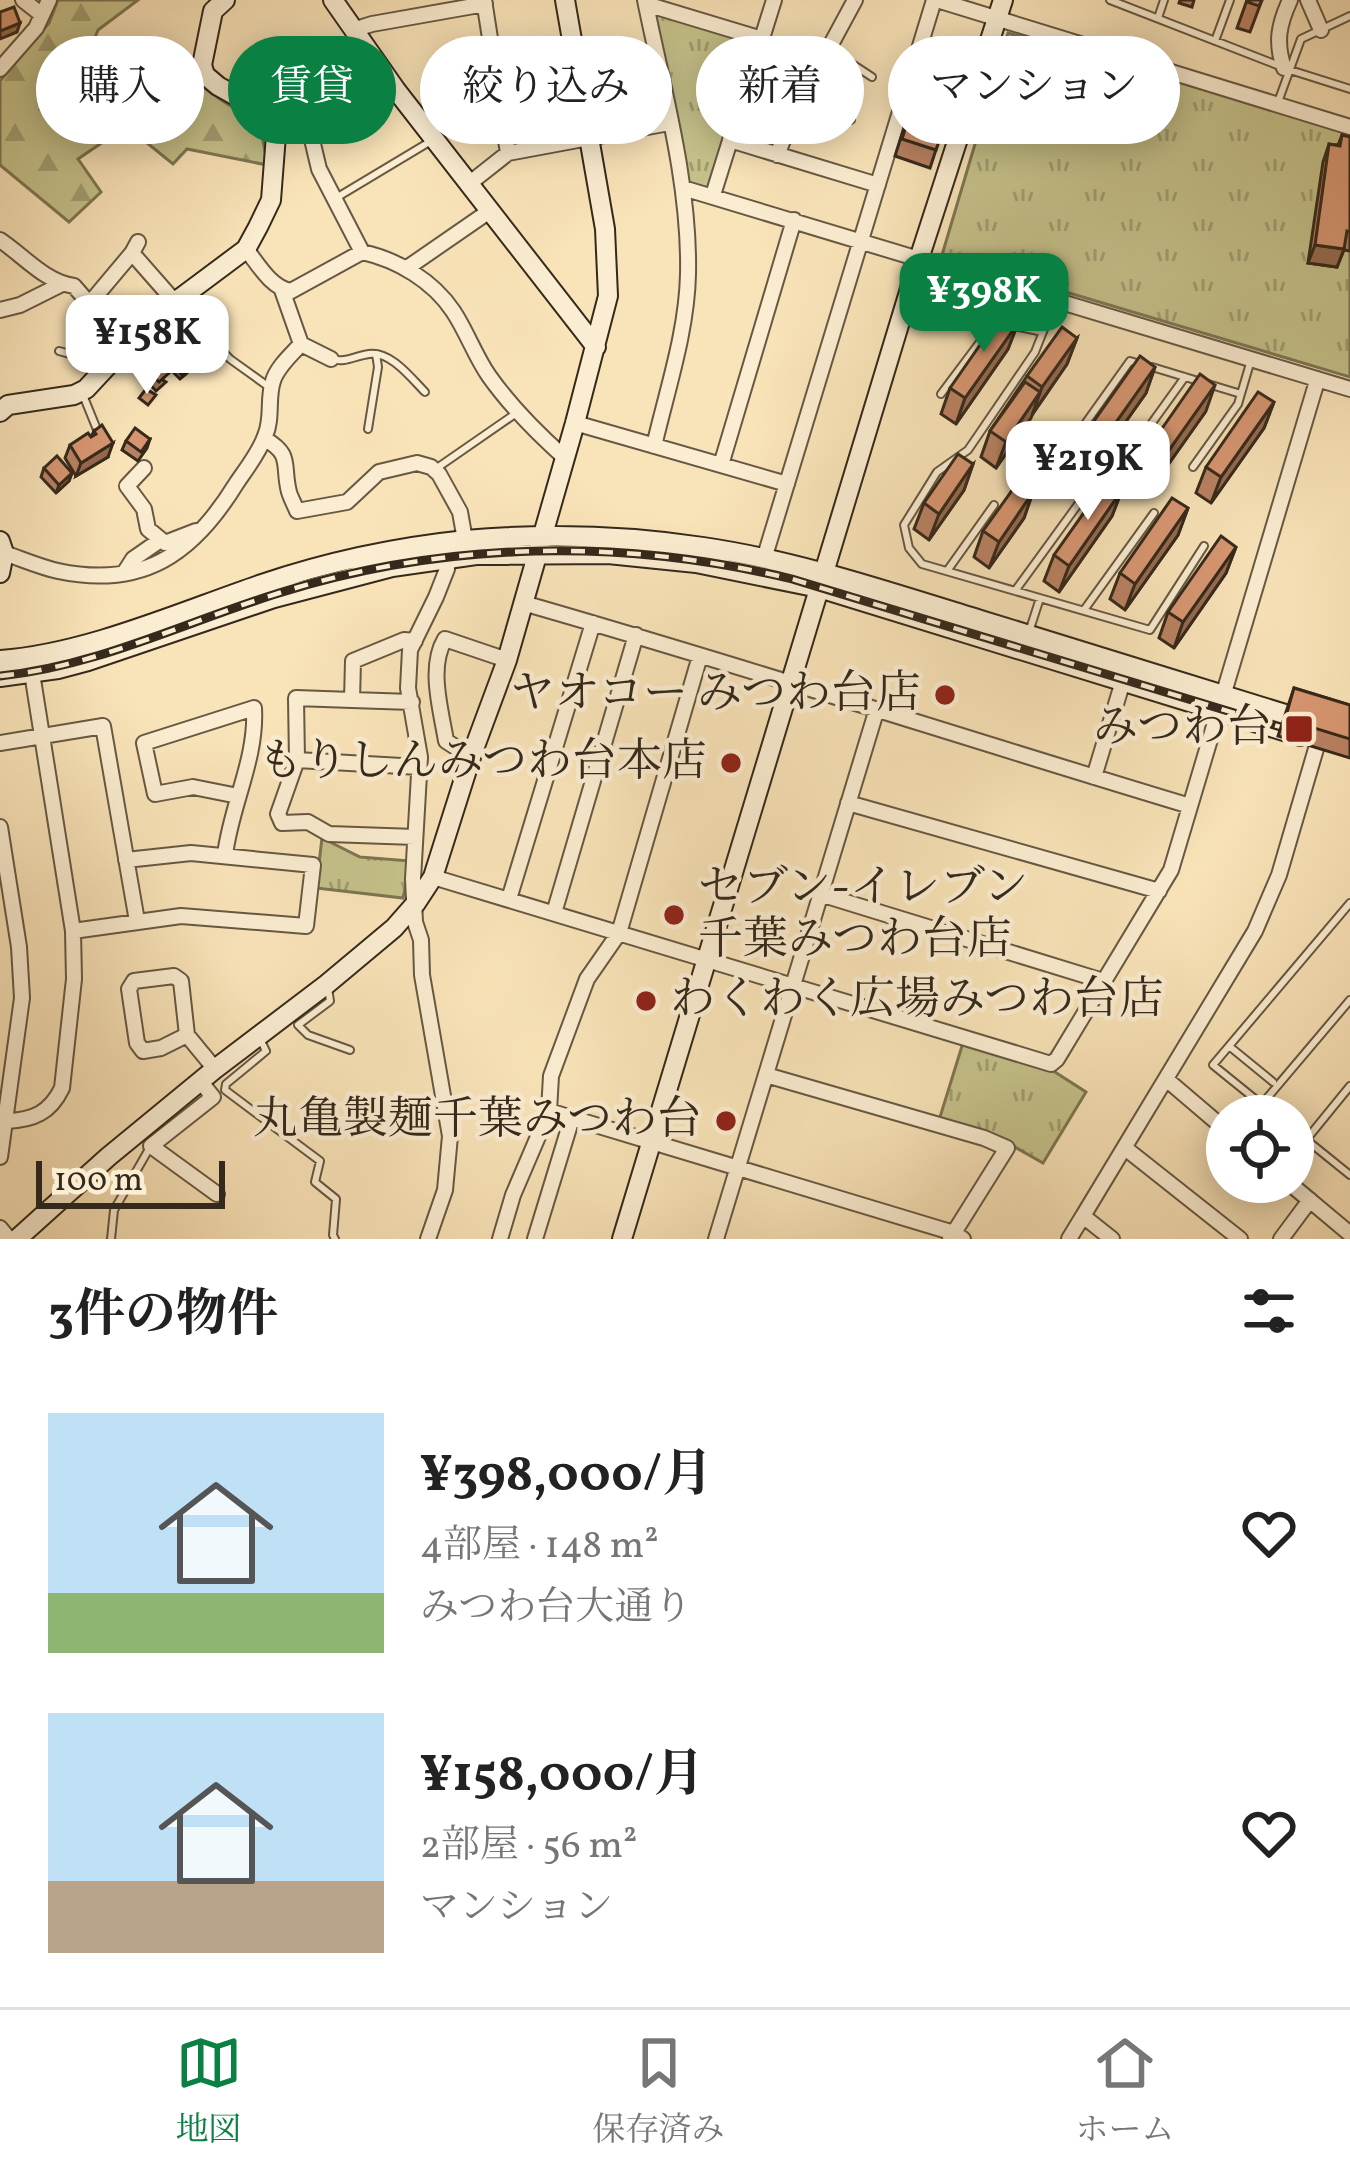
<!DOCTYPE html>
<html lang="ja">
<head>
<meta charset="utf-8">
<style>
	:root { --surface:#fff; --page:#f6f6f6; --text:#222; --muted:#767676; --line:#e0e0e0; --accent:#0b8043 }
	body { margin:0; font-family:Vollkorn,"Noto Serif JP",serif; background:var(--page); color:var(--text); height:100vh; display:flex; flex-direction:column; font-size:45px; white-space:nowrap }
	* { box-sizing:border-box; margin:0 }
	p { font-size:39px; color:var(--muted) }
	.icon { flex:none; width:66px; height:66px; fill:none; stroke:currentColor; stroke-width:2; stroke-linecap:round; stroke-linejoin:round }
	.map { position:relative; height:1239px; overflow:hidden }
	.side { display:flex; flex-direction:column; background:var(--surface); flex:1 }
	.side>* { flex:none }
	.hud { position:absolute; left:36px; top:36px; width:1278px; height:108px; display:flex; gap:24px }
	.fabs { position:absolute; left:1206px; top:1095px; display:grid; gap:24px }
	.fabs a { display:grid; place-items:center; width:108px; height:108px; border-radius:50%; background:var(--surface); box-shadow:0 6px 30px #0003; font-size:60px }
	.scale { position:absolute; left:36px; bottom:30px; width:189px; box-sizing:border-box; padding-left:12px; border:6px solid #35291b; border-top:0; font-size:33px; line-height:42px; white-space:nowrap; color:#35291b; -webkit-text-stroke:9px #fbedd1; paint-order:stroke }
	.price { position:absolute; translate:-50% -102px; padding:0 27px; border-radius:24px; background:#fff; color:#222; font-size:39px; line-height:78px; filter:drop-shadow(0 3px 6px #0008) }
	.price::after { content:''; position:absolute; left:50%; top:72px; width:36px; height:27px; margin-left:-18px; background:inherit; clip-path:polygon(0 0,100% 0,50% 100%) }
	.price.selected { background:var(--accent); color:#fff }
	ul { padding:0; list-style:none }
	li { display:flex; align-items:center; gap:36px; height:300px; padding:0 48px }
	li span { display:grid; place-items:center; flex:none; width:336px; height:240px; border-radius:0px; color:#555 }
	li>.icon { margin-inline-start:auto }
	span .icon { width:144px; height:144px; fill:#fffc; stroke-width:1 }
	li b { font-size:51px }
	h2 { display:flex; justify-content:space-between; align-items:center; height:144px; padding:0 48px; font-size:51px }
	.chip { padding:0 42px; border-radius:54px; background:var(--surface); box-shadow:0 6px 30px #0003; font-size:42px; line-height:108px }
	.chip.selected { background:var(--accent); color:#fff }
	.tabs { display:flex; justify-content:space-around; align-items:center; height:168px; border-top:3px solid var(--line); background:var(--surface); font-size:33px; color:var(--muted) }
	.tabs a { display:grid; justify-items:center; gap:6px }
	.tabs .selected { color:var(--accent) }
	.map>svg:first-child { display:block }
</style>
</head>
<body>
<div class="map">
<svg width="1350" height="1239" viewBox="0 0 1350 1239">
	<defs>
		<pattern id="grass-tufts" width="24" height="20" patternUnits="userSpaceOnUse" patternTransform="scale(3)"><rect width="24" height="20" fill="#c5c18a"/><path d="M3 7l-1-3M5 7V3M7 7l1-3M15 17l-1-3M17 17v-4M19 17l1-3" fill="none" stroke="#a19d70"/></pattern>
		<pattern id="forest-firs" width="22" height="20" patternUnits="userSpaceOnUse" patternTransform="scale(3)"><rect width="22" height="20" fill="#c5c18a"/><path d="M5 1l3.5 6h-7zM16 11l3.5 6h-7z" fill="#a19d70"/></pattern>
	</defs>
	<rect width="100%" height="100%" fill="#f9e3b8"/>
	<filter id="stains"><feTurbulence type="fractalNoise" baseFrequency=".00167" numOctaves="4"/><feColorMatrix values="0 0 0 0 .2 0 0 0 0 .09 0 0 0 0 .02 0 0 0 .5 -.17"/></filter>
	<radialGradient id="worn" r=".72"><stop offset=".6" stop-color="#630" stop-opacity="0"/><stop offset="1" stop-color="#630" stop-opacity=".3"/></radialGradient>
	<path fill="url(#grass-tufts)" stroke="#7d7552" stroke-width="3" d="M655,13L751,43L755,49L712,187L707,190L688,186Z
		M1008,33L1350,131V377L942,255Z
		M322,838L360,857L411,861L403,898L316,888Z
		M967,1043L1047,1067L1086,1092L1043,1163L1013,1146L943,1123L940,1117L962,1046Z"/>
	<path fill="url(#forest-firs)" stroke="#7d7552" stroke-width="3" d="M58,0H138L98,30L86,60L97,75L140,81L188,75C198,83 209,92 220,99C257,124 261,116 267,165L187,149L173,164L146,142H103L78,159L101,192L69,222L0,165V81L49,23Z"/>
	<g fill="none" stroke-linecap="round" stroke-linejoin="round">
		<defs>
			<path id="lane" d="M1110,0L1290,70L1350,89
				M1158,18L1164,0
				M1215,41L1230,0
				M831,50L872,77
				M809,91L851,120
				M1278,102L1301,39L1350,16
				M336,198L431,141
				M177,304L230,359L269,387
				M1054,304L1035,352L968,450L937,472L904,525L909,548L922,564L1150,630L1204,546
				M59,351L91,360L100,367
				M331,359C346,363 354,356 369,354C391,351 411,378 425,392
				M1152,367L1241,394
				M941,394L995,322L1043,332
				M83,395L98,432
				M368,429L378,367L376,354
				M1080,431L1130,361L1140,364
				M1136,445L1185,377
				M1193,467L1238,404L1251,360
				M437,468L515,414
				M947,571L994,505
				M1015,591L1087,492
				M1084,610L1154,513
				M1030,629L1040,598
				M328,988L330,1001L298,1025L308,1035L350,1050
				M260,1039L266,1051L226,1084L225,1090L320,1161L315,1182L336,1199L333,1235L335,1239
				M1229,1046L1273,1082
				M1262,1104L1350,1000
				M1276,1116L1213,1065L1350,903
				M1293,1129L1350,1175
				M1306,1140L1350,1086
				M111,1239L114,1210L149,1149"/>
			<path id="street" d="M23,0L42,15
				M484,0L508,153
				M645,0C663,89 690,183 688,274C687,331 667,390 654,446
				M937,0L1350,127
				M1308,0L1321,30
				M646,4L762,39
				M353,30L372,24L485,4
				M1284,68C1275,42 1279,24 1290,0
				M0,69L36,28L49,0
				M309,127L319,169L362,252
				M276,135L309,127L396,90
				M730,140L878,185
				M777,155L794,113L855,0
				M470,183L508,153L669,123
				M683,188L1350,389
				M713,195L774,0
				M0,240C24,256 45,282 74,286L126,346
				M246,249C258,264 271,288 291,291L362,252C398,260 433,281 453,311C467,332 475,356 489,376C511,407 537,433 565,458
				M132,253L175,302
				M407,268L491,210
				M282,290L301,344L331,359
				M90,303L132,253L138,242
				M0,310L20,305L62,284
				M575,423L787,484
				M265,439C293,455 282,465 289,492C289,494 296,508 297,511L347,502L379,472L417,463L431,467L439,474L460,512L465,540
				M721,465L794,220
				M144,468L127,486L144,509L148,529L165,543L196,531
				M4,553C22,559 40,567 58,571C143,589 193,554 236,484C246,469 259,453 265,436C273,418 267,399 273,381C277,367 292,354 301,344
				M764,559L934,0
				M124,573L133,559L159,541
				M523,603C747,667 967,739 1190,806
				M352,700L296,698L297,760L278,814L282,823L308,822L329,834L415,837
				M412,702L352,700L353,661L404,640L415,641
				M0,743L103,726L137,921
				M471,757L446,741C441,710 428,667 445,639L507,660
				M297,760L419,767
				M1094,777L1123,681
				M848,803L1159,891
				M0,827L19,947L22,998L0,1157
				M225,855C231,805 257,759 254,708L144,743L155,794L193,787L238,796
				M433,877L1051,1064L1057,1059L1171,870L1317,381
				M820,894L1103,981
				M509,899L593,623
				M554,913L636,635
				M73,931L181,916L306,926L313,865L191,853L126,860
				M187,1035L161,1048L143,1051L137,1043L129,989L134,981L174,976L181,981L187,1035L215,1069
				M766,1075L984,1138L1007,1148L950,1239
				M1166,1079L1227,1131
				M201,1082L213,1097L151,1146L217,1194
				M549,1111L954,1233L963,1239
				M7,1121C33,1120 50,1113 62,1088L74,979L73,931L32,673
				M1125,1148L1240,1239
				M1288,1182L1350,1234
				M0,1228L9,1239
				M428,1239L445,1190L450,1136L422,975L421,940L415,922L413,879L420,757L408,688L410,650L436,597L447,569V559
				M500,1239L513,1195L549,1111L551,1076L587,979L619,933L700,656
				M535,1239L572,1118
				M716,1239L876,712
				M1069,1239L1083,1216
				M1112,1239L1083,1216L1255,931L1279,875L1318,742
				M1281,1239L1310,1200"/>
			<path id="secondary" d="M333,0L396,90L596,347
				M0,412L8,405L74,395L86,389L126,346L175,302L246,249L258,227L271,200L276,135L259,109L218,86L205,75L202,65L213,11L225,0
				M0,541L4,553L0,573
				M0,660C86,654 180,612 262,584C327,562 398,547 466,540C545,533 625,535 703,547C799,561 892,593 984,621C1106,658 1228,697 1350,734
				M0,677L58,669L88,661L274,598L392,567L476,555L608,554L696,563L819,588L1300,736
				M17,1239L108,1157L215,1069L327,984L394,928L416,903L433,877L471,757L507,660L575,423L608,296L605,229L565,0
				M622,1239L919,259L1003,0"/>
		</defs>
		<use href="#lane" stroke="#665842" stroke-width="10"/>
		<use href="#street" stroke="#665842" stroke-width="18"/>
		<use href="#secondary" stroke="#35291b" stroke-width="22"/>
		<use href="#lane" stroke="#fbedd1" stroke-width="6"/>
		<use href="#street" stroke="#fbedd1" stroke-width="14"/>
		<use href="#secondary" stroke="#fbedd1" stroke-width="18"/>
		<defs>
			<path id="rail" d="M0,676C98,666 185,622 279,593C445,541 623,538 792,579L1350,748"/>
		</defs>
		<use href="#rail" stroke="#35291b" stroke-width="9"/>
		<use href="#rail" stroke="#fbedd1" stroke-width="4.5" stroke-dasharray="14" stroke-linecap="butt"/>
	</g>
	<path fill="#b98161" stroke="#35291b" stroke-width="3" d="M1180,0H1194L1192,7L1179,3Z
		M1247,0H1262L1250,32L1237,28Z
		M919,80L943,114L947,116L930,168L895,156Z
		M1342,135L1350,137V251L1344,250L1337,267L1308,263L1323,162L1329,144L1338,145Z
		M1018,323L1008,349L956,424L941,414L950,388Z
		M1077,338L1067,364L996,468L981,457L990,431L1027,376Z
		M169,361L189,368L187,373L180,379L167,366Z
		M1155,367L1146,393L1093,468L1078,457L1087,431Z
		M147,370L166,382L156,391L144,378Z
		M1274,402L1264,428L1211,503L1196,493L1206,467Z
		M1206,411L1153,486L1138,476L1147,450Z
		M94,431L108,457L76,476L65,458L70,445L91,437Z
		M150,439L147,448L138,461L122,450L126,441Z
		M973,464L964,490L929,540L914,529L924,503Z
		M44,468L72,473L69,481L56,493L41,477Z
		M1122,490L1112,516L1059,592L1044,581L1054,555Z
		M1033,492L1024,518L989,568L974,557L983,531Z
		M1188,508L1178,535L1125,610L1110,599L1120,573Z
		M1236,547L1226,573L1174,648L1159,638L1168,612Z
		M1294,688L1350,705V758L1278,736Z"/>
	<path fill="#96694f" stroke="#35291b" stroke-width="3" d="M20,23L17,32L0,39V31Z
		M1315,245L1344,249L1337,267L1308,263Z
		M1018,323L1008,349L956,424L965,398Z
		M1077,338L1067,364L1033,413L1042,387Z
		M1155,367L1146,393L1093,468L1102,442Z
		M1215,385L1206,411L1153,486L1162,460Z
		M1040,392L1031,418L996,468L1006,442Z
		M1274,402L1264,428L1211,503L1221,477Z
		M113,443L108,457L76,476L81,463Z
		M973,464L964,490L929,540L939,514Z
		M72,473L69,481L56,493L59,485Z
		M1122,490L1112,516L1059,592L1069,566Z
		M1033,492L1024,518L989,568L999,542Z
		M1188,508L1178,535L1125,610L1135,584Z
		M1236,547L1226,573L1174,648L1183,622Z"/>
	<path fill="#d79671" stroke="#35291b" stroke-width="3" d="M1247,0H1262L1259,6L1247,2Z
		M14,7L20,23L0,31V12Z
		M926,62L958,69L943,114L947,116L936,150L902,139Z
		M1342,135L1350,137V232L1347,231L1344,249L1315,245L1329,144L1340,146Z
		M1003,312L1018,323L965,398L950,388Z
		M1062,327L1077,338L1042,387L1027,376Z
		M176,355L189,368L182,375L169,361Z
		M1140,356L1155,367L1102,442L1087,431Z
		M156,360L169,373L159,382L147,370Z
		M1200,374L1215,385L1162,460L1147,450Z
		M1025,382L1040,392L1006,442L990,431Z
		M146,389L156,395L148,405L139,398Z
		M1258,392L1274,402L1221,477L1206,467Z
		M102,425L113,443L81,463L70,445L88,433L91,437L96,434L94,431Z
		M135,428L150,439L141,452L126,441Z
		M958,454L973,464L939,514L924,503Z
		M57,456L72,473L59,485L44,468Z
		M1107,480L1122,490L1069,566L1054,555Z
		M1018,482L1033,492L999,542L983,531Z
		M1172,498L1188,508L1135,584L1120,573Z
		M1221,536L1236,547L1183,622L1168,612Z
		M1294,688L1350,705V739L1285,719Z"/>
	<g fill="#8f2418" stroke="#fbedd1" stroke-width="4.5">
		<circle cx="945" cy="695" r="12"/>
		<rect x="1284" y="714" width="30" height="30" rx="6"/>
		<circle cx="731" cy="763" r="12"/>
		<circle cx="674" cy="915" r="12"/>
		<circle cx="646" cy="1001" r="12"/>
		<circle cx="726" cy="1121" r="12"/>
	</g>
	<g text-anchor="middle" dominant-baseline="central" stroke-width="9" stroke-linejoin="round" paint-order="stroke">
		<g font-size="45" fill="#35291b" stroke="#fbedd1" text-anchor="end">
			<text x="921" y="695">ヤオコー みつわ台店</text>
			<text x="1272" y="729">みつわ台</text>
			<text x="707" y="763">もりしんみつわ台本店</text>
			<text x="698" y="889" text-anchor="start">セブン-イレブン<tspan x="698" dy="52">千葉みつわ台店</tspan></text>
			<text x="670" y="1001" text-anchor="start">わくわく広場みつわ台店</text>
			<text x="702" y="1121">丸亀製麺千葉みつわ台</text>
		</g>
	</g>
	<rect width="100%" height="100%" filter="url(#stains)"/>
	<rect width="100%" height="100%" fill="url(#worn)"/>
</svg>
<div class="fabs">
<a><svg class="icon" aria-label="locate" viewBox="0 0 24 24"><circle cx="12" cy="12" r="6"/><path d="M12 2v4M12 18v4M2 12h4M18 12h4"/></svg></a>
</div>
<div class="scale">100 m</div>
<b class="price selected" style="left:984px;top:355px">¥398K</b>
<b class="price" style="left:147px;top:397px">¥158K</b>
<b class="price" style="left:1088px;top:523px">¥219K</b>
<div class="hud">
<a class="chip">購入</a>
<a class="chip selected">賃貸</a>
<a class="chip">絞り込み</a>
<a class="chip">新着</a>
<a class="chip">マンション</a>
</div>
</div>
<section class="side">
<h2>3件の物件<svg class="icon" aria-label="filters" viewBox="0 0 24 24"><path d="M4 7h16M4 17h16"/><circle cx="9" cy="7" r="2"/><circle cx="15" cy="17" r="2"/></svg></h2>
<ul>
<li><span style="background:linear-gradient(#bfe0f5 75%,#8fb573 0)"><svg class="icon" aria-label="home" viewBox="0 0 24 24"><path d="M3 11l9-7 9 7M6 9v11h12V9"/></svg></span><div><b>¥398,000/月</b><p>4部屋 · 148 m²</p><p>みつわ台大通り</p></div><svg class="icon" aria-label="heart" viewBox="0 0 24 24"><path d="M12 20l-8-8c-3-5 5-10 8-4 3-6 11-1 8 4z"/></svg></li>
<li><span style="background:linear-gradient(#bfe0f5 70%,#b9a48a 0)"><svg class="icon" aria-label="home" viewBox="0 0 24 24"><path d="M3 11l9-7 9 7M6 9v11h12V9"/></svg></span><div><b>¥158,000/月</b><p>2部屋 · 56 m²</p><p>マンション</p></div><svg class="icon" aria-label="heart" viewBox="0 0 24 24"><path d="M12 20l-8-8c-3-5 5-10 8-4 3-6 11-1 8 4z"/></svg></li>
</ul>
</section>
<nav class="tabs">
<a class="selected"><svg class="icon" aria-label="map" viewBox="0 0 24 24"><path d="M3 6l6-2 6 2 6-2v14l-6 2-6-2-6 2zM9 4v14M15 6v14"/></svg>地図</a>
<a><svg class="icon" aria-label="saved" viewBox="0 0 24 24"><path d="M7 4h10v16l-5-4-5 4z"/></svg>保存済み</a>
<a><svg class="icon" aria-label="home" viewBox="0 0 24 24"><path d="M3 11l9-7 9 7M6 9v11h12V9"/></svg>ホーム</a>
</nav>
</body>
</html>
